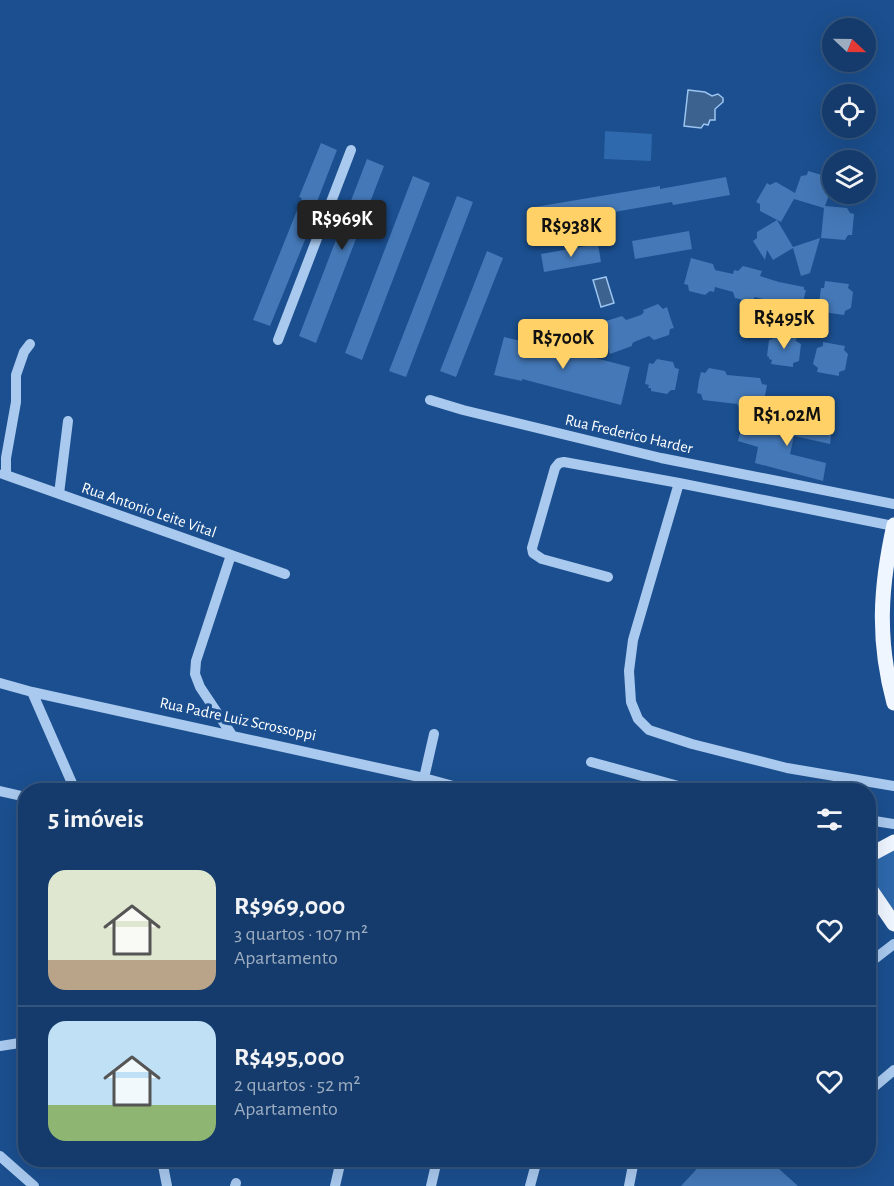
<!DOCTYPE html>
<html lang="pt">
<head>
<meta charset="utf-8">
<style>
	:root { --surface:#143b6b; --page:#1d4271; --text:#f1f3f6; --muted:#9dadc1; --line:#33557e; --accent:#ffd166 }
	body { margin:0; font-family:"Alegreya Sans",sans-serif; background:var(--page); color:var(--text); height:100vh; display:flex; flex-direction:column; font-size:22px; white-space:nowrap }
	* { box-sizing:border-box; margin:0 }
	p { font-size:20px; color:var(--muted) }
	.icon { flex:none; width:33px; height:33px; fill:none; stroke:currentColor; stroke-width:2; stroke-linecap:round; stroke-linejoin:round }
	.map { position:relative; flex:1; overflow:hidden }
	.sheet { position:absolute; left:18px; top:783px; width:858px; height:384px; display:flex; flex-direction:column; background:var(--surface); border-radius:24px; box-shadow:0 6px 24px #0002,0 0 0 2px var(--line) }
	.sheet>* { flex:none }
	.needle { width:39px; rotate:112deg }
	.controls { position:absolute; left:822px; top:18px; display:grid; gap:12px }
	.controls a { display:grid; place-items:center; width:54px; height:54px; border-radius:50%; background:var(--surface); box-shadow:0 6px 24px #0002,0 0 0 2px var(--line); font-size:30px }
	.price { position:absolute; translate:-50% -51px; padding:0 14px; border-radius:6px; background:var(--accent); color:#111; font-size:20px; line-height:39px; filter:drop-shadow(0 2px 3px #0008) }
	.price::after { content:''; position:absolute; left:50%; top:36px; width:18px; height:14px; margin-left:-9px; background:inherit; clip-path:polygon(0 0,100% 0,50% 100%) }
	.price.active { background:#222; color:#fff }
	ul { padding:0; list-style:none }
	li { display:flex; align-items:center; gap:18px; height:150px; padding:0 30px }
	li+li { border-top:2px solid var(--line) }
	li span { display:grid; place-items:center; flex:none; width:168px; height:120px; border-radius:18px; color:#555 }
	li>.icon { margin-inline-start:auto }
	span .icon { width:72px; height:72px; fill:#fffc; stroke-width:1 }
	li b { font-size:26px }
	h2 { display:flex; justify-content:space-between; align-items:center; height:72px; padding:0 30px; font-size:26px }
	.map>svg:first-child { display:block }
</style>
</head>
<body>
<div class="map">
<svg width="894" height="1186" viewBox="0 0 894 1186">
	<rect width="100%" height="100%" fill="#1b4f8f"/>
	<path fill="#2e69ad" d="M605,131L652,134L651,161L604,159Z
		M894,849V912L873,882L870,860Z"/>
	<path fill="#3c6290" stroke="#9cc4f0" stroke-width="1.5" d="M688,90L705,92L712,96L718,94L723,98V102L715,109V120H710L708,125L704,124L701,128L684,126Z
		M606,277L614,303L601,307L593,280Z"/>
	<path fill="#4478b7" d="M321,143L337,150L313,212L316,213L270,326L253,320L302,198L299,197Z
		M367,159L384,166L316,343L299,336Z
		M808,171L829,177L827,182L832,186L825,206L847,208L850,213L854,214L852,235H848L845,240L821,238L824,208L794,199L781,222L760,211V204L756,202L767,183L770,185L776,182L795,193L801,176L807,175Z
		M413,176L430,183L362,360L345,353Z
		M726,177L730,195L673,205L672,202L539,225L535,207L660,186V189Z
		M457,196L473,202L406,377L389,371Z
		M777,220L793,247L820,238L810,273L801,276L793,248L773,260L767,250L765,260L753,241L757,238V232Z
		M689,231L692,249L635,259L632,241Z
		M598,244L601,262L544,272L541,254Z
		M487,251L503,258L456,377L440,371Z
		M691,258L713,264L715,270L733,274L734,270L738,271L743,266L762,271L760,276L779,282L804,287V290H806L802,306L796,308L795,312L774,307L775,302L755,297L751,302L735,298L733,292L715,287L714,292L710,291L705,295L689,291L688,285L684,284Z
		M825,281L849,284L848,288L853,292L851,308L845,311L844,315L823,312L824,308L819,304L821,288H824Z
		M658,304L663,309L667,307L671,320L674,328L670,329L669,335L654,340L649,336L634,342L632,344V346L610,354L601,329L605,327L606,321L622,316L626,320L641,315L644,312L643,310Z
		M775,333L797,336L796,341L801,344L799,361L793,363V367L771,364L772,360L769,359V357L767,356L769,340L775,338Z
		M504,337L538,345V343L630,367L621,405L522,379V381L494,375Z
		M823,342L845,346L844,350L848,354L845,370L839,372V376L817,372L818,368L813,364L817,348L823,346Z
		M657,359L673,362L675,368L679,369L675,390H671L667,394L651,391V388H648L649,385L645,384L649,363L653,364Z
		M709,368L725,371L727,375L760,378L762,384L767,385L763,406L759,405L755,411L739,408L737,404L703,400L701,394L697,393L699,380L701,372L705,373Z
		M789,420L807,425L808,423L832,427L830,444L794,436L790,454L826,463L823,481L755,463L758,447L738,441L742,425L781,433L783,421Z
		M705,1160H769L798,1186H681Z"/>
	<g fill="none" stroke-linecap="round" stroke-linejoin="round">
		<path stroke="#a9c9ee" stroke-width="10" d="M278,340L351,150
			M430,400L463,410L661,458L894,504
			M3,474L285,574
			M6,475V458L16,402V375L24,352L30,344
			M679,483L633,640L629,671L631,702L638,719L649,730L692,744L787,768L894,786
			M59,494L68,421
			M231,555L196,661L195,674L200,687L232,735
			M608,577L542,559L533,553L532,548L555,468L559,463L564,462L679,483L894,526
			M0,683L32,692L424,778L468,790
			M32,692L75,790
			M591,762L693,790
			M424,778L434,734
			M0,791L26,797
			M868,820L894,824
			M868,964L894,944
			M0,1046L26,1042
			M868,1092L894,1070
			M0,1156L34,1186
			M162,1160L167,1186
			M235,1186L236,1183
			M335,1186L341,1160
			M431,1186L437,1160
			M530,1186L537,1160
			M629,1186L634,1160"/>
		<path stroke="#f0f6ff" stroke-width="15" d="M894,525C880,588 877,640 894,703
			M868,856L894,842
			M868,886L894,924"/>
	</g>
	<g text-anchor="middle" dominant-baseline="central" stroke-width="6" stroke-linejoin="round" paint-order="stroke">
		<g font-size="16" fill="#fff" stroke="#1b4f8f">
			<text transform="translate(629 434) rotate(13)">Rua Frederico Harder</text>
			<text transform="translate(149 510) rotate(19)">Rua Antonio Leite Vital</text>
			<text transform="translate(238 719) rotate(12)">Rua Padre Luiz Scrossoppi</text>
		</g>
	</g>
</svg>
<div class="controls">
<a><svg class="needle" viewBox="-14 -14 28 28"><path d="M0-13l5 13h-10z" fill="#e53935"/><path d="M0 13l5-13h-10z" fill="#9dadc1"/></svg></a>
<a><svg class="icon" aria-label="locate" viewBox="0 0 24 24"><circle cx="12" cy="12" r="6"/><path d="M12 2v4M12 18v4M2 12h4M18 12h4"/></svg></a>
<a><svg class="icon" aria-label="layers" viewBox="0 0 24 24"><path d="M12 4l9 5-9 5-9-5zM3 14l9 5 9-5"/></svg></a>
</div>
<b class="price active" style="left:342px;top:251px">R$969K</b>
<b class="price" style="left:571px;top:258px">R$938K</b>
<b class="price" style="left:784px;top:350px">R$495K</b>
<b class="price" style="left:563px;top:370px">R$700K</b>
<b class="price" style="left:787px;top:447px">R$1.02M</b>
<section class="sheet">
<h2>5 imóveis<svg class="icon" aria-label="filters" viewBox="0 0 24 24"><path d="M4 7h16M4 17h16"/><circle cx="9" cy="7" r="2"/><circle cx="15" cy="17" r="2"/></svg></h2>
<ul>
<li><span style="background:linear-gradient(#dfe7d0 75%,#b9a48a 0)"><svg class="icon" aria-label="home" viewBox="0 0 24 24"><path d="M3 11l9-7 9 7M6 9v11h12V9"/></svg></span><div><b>R$969,000</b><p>3 quartos · 107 m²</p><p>Apartamento</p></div><svg class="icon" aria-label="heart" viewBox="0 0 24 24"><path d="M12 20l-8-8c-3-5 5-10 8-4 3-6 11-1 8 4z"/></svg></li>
<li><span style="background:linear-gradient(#bfe0f5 70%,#8fb573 0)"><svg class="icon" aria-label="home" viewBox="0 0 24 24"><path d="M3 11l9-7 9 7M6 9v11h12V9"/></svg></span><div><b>R$495,000</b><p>2 quartos · 52 m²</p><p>Apartamento</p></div><svg class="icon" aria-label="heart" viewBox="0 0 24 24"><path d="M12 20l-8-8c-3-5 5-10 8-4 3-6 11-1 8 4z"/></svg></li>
</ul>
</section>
</div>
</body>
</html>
